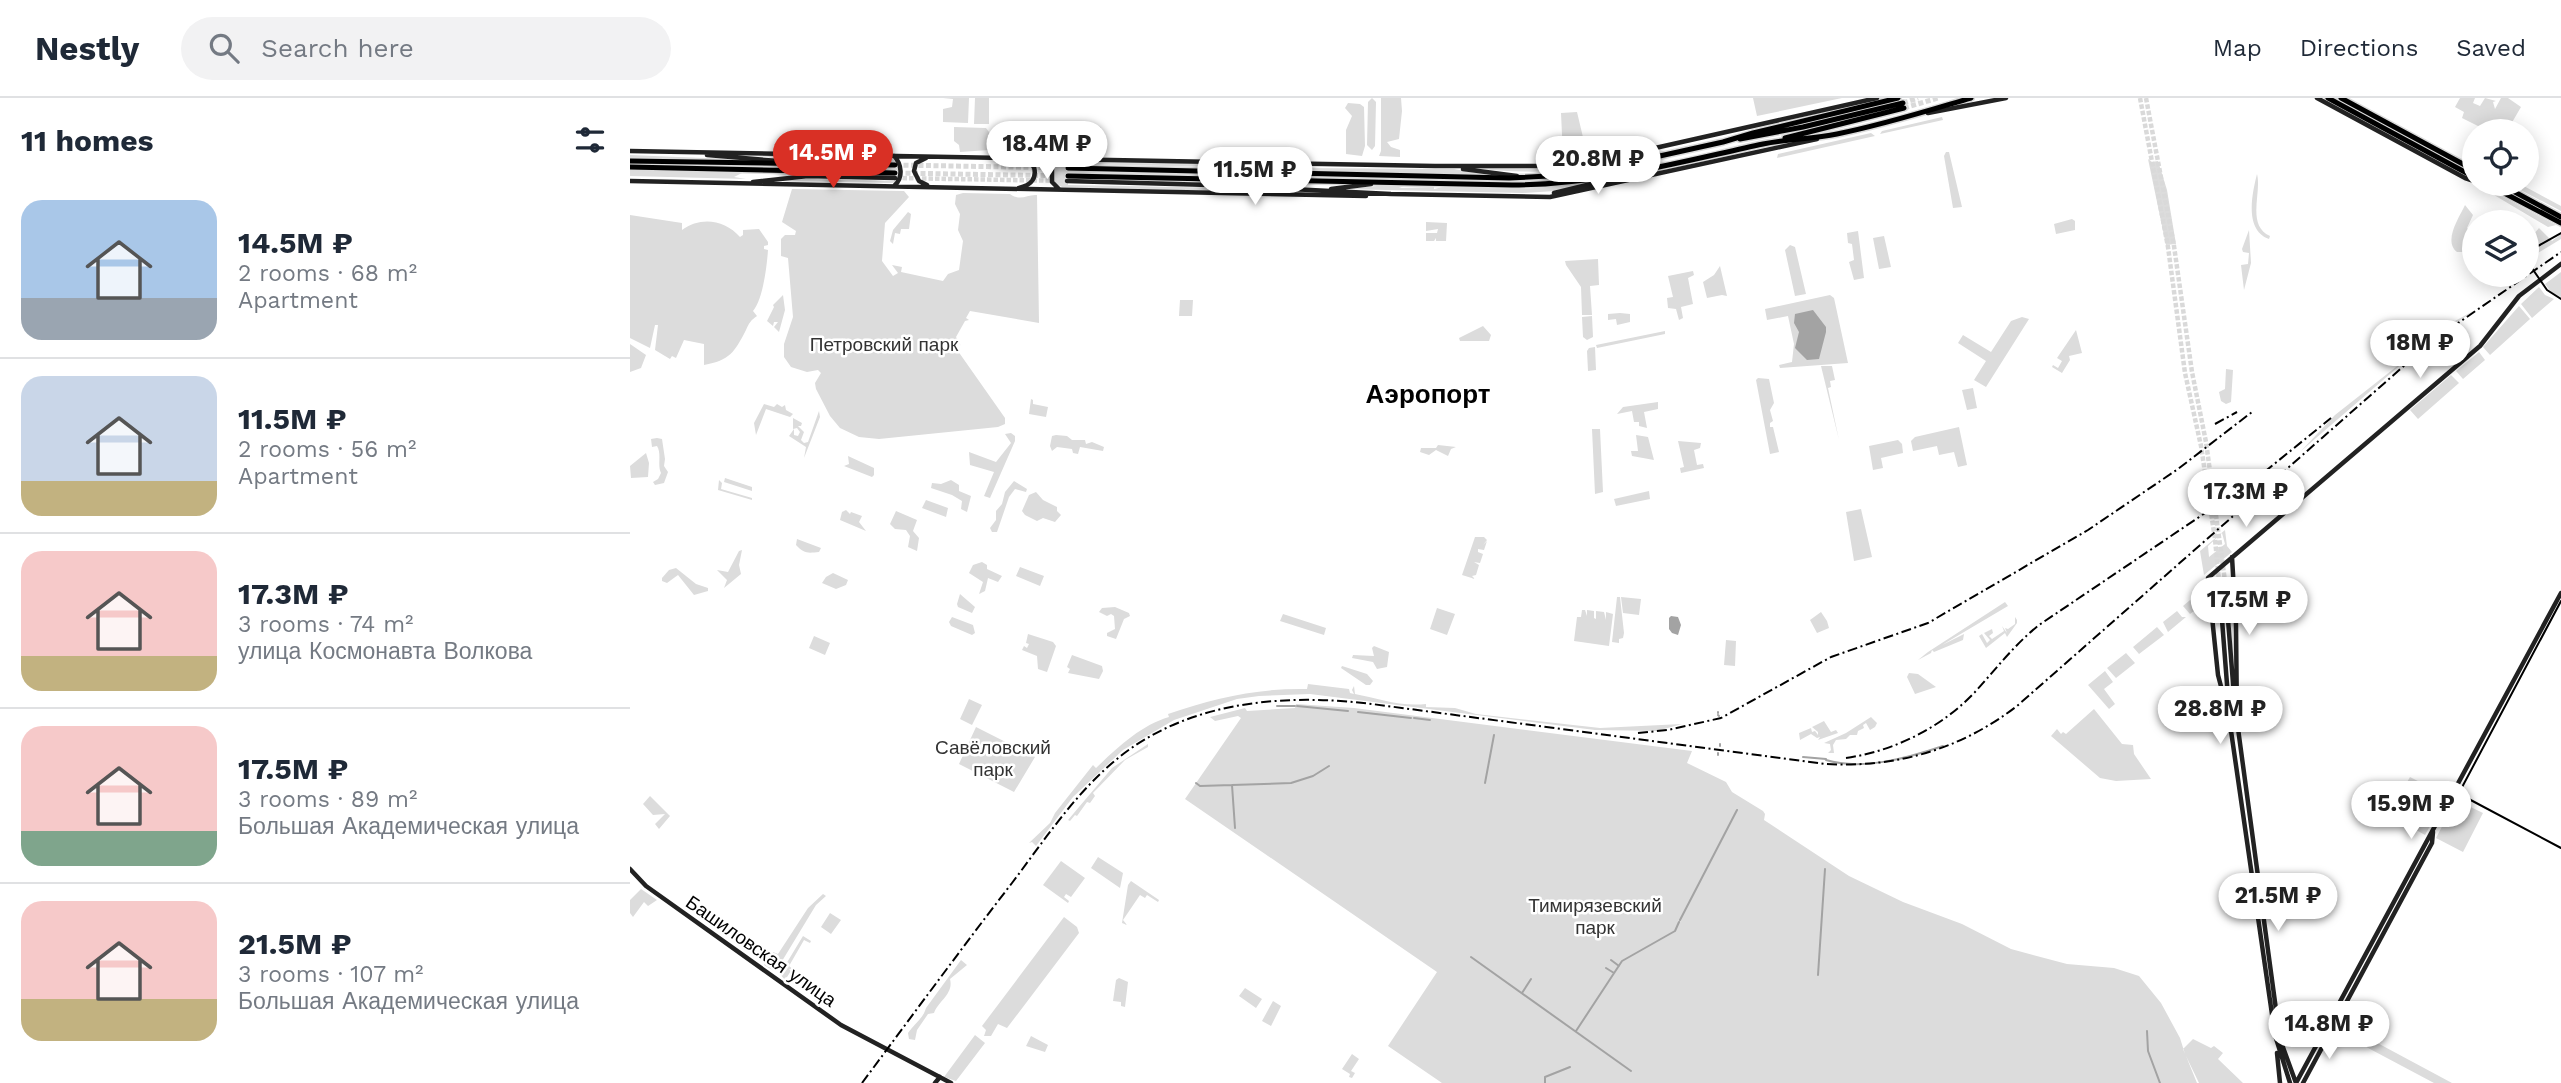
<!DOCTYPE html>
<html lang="en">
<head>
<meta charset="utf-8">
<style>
	:root { --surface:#fff; --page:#f2f2f3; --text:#1f2937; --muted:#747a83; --line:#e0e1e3; --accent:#d93025 }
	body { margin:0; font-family:"Work Sans",sans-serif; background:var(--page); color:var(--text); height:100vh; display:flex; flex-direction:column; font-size:26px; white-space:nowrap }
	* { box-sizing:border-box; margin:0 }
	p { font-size:23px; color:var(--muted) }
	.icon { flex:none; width:38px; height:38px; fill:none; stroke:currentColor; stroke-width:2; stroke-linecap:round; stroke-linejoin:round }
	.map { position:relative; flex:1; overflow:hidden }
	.side { display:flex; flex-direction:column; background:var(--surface); width:630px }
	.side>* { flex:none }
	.fabs { position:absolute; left:1832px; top:21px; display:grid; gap:14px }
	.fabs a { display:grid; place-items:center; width:77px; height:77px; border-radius:50%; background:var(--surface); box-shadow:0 4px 18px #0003; font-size:35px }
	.price { position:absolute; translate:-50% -60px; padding:0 16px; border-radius:24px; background:#fff; color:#222; font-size:23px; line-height:46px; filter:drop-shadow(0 2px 4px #0008) }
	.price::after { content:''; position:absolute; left:50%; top:42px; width:21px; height:16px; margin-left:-10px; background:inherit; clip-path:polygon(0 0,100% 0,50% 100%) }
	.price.active { background:var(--accent); color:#fff }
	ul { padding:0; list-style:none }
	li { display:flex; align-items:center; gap:21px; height:175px; padding:0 21px }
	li+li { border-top:2px solid var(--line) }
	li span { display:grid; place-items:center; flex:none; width:196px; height:140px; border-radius:21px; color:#555 }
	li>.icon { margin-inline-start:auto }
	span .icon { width:84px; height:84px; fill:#fffc; stroke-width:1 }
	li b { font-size:30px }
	h2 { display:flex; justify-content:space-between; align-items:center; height:84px; padding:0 21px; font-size:30px }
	header { display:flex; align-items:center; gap:42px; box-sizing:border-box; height:98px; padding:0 35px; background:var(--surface); border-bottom:2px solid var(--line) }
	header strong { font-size:33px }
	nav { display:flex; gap:38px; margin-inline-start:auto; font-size:24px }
	.search { width:490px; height:63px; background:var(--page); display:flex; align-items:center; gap:18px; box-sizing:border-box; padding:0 24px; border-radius:38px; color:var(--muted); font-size:26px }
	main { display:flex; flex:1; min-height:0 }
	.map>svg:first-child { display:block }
</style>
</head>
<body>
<header>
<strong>Nestly</strong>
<div class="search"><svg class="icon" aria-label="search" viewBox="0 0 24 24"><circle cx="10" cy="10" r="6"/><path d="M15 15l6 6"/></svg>Search here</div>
<nav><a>Map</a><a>Directions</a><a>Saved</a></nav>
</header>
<main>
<section class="side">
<h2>11 homes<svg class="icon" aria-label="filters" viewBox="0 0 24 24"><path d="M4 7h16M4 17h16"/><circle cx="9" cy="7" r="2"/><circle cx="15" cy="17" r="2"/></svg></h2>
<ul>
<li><span style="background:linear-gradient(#a9c7e8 70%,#9aa5b1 0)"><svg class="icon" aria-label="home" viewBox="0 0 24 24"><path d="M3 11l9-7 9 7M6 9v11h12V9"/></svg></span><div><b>14.5M ₽</b><p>2 rooms · 68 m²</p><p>Apartment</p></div></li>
<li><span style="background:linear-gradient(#c9d6e8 75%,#c2b280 0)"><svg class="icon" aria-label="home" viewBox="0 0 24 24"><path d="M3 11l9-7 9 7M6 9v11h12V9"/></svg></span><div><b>11.5M ₽</b><p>2 rooms · 56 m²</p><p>Apartment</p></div></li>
<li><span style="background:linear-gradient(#f6c9c9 75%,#c2b280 0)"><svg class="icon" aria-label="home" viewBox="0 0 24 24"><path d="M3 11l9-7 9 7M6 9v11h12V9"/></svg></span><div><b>17.3M ₽</b><p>3 rooms · 74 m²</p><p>улица Космонавта Волкова</p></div></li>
<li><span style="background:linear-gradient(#f6c9c9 75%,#7fa58c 0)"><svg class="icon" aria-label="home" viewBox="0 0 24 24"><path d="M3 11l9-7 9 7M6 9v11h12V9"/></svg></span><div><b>17.5M ₽</b><p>3 rooms · 89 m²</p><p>Большая Академическая улица</p></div></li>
<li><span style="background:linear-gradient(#f6c9c9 70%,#c2b280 0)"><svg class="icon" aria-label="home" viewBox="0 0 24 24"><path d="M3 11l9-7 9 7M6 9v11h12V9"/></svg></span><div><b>21.5M ₽</b><p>3 rooms · 107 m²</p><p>Большая Академическая улица</p></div></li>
</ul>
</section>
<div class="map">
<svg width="1931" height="985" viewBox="0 0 1931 985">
	<rect width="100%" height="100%" fill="#fff"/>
	<path fill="#dcdcdc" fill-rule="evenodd" d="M313,0H339L338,25L313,24V11L322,9L323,1Z
		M345,0H359V26H344Z
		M742,0L746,4L745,48L742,52L737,47L738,4Z
		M751,0H771L772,13L769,41L757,44L761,49L770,52V59L749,58L751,53Z
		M1123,0H1212L1127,18Z
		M1830,0H1845L1843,5L1850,8L1855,0L1866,3L1863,4L1865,11L1871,0H1878L1891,9L1877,33H1858L1832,20L1834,14L1825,9Z
		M718,5L730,6L734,9L735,48L732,58L716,56V32L722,18L715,10Z
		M947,14L957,56L933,58L931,15Z
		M1312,19L1313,22L1250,36L1252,33Z
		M421,28L430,29V51L450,54L425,52Z
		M462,28L471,29V51H462Z
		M324,29L356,30L359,34V52L330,54L329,47L324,43Z
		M383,32H392V54H363L362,36H382Z
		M1241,35L1245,38L1147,60L1148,56Z
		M1021,54C968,75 900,77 843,70L934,71Z
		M1319,54L1332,109L1323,110L1314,58L1316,54Z
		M0,57L120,62L0,60Z
		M92,57L263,61C269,65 269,78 266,84L262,85L148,83L176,81L264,83L265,63Z
		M1518,61L1522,64L1528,63L1537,92L1546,146L1536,147Z
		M433,62L635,67L585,69L438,66V87L605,90L710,96L432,89L424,85V68Z
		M662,70L824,71L858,77L605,72Z
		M0,72L114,74L104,79L116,81L0,78Z
		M1627,76C1632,95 1616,127 1640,138L1639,141C1614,132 1622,96 1627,76Z
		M541,83L659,84V89Z
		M966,84L925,93L893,95L711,91L747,88H774L769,90L804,89V91L813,89L893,91Z
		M1879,86H1890L1931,108V113Z
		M1850,87L1852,88L1926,127L1918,129L1854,91H1848Z
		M162,91L274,93L279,99L255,125L252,163L263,178L268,175L262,167L272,169L271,174L313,183L318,176L329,172L333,143L328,132L330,116L325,106L326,97L333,95L380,96C391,104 397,96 407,97L409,225L340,213L336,220L339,222L335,223L326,239L331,248L326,241L323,246L375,320V326L368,329L249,341L229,339L210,330L200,318L186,291L185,285L191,275L188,272L177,274L161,269L154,259V246L163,219L158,160L151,158V141L155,137H165L166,133L152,124Z
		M1835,107L1843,117L1837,130L1844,136V144L1839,154H1827C1813,143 1829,120 1835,107Z
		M278,114L281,116L279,131H271L270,136L265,135L263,146L260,143L263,132Z
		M0,117L52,125V132C71,118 95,122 110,139L113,137V132L129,131L138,144V147L134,148V151L138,152C137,167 133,202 123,213L127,218C121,222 119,225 116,232C104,255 100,262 74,267V246L54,242L46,260L42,258L40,261L25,252L28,227H25L20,250L0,240Z
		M1442,121L1445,123V132L1426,136L1424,126Z
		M796,124L817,125L816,143H806V140L804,143H796V135H807L808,131L796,133Z
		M1909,130L1922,143L1931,136V141L1898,161L1897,138L1903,137Z
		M1619,132L1621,165L1614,192L1611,167L1618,166L1619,155L1613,154L1612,151Z
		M1228,133L1234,180L1224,182L1219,164L1224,162L1222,146L1218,145L1217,135Z
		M1254,138L1261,169L1249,171L1243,140Z
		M1160,147L1165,149L1176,196L1165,198L1155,152Z
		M968,161L969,187L960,188L962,217H952L951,189L936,167L935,163Z
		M1090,168L1097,198L1092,197L1077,200L1073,184L1084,177Z
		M1063,173L1064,177L1058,180L1063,206L1051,209L1053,220L1049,222L1046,211L1038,210L1037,200L1043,199L1038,178Z
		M1931,174V199L1921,194L1915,186Z
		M1909,189L1915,197L1924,201L1902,220L1891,206Z
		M153,197L155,212L149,234L144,229L148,224H144L143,228L137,223L144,209L143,207Z
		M1200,197L1204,200L1218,265L1150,270L1149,267L1162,264L1164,246L1158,218L1137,222L1135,211Z
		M550,202H563L562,218H549Z
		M1889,208L1900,221L1860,257L1853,249Z
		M1845,212L1806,239L1767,270L1671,353L1705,317L1799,243L1798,240L1825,223Z
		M990,215L1000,216V224L987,227L986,221L978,222V216Z
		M962,218L963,239L957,242L953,239L952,219Z
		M1392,219L1399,221L1356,289L1344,282L1356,263L1328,245L1333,237L1361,254L1381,223Z
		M853,228L861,237L859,243H830L829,240Z
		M1446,232L1452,255L1439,258L1440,262L1432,275L1422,269L1423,267L1428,270L1432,263L1427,260Z
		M1035,233V236L967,250L966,247Z
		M0,246L16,257L11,270L0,274Z
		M965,249L966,272L958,273L957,253L959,250Z
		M1849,254L1855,262L1833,281L1826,273Z
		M1191,268H1202L1205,282L1200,283L1201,289L1198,290L1209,342Z
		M1596,271L1603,272L1601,304L1596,306L1591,303L1589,294L1595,291Z
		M1821,277L1829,285L1788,321L1780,312Z
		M1128,280L1139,281L1144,305L1140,312L1143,323L1140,325V329H1143L1149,354L1140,356L1126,282Z
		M1343,290L1347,310L1337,312L1332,292Z
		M401,301L403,302V306L418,309L416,319L399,316Z
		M1028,304V311L1014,314L1017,330L1009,328V324H1004L1002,313L987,316L993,309Z
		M134,306L144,309L147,306L152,309L155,307L156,312L163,316L160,319L136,311L126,337L124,325Z
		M189,313L190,319L174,360L176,349L159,338L164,331V337L168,338L170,334L167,330L163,331V320L172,325L171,328H168L174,334L171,342L174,345L178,344Z
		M1329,329L1337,367L1328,369L1324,354L1309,357L1307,348L1283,353L1281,343L1285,339Z
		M962,331H970L973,394L965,396Z
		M381,335L385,338V343L360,400L354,398L364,374L340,367L339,354L366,364L381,345L375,336Z
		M426,337L437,338L442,342H455L456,346L462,344L474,349L473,353L450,349L448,356L443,355L442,351L427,349L422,353L420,348L422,338Z
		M1006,337L1018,339L1024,362L1002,358L1001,353H1008Z
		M27,340L32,341L35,361L34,368L38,374L34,385L25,387L23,384L28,381L31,375C27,367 32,356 27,348L22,349L21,341Z
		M1268,342L1272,346L1273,355L1251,360L1253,370L1243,372L1239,348Z
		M1048,343L1071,345L1070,350L1064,352L1067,367L1073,366L1074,370L1051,375L1050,370L1054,369Z
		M808,347L826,349L821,351L818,358L806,352L799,357L790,354L791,350H806Z
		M16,355L19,365L18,379L1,380L0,368Z
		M218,358L244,370V377L242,379L214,368L219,366Z
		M95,380L122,389V402L88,392L89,382L92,385L91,391L122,400V393L94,384Z
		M321,382L329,387V393L341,398L337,414L331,411L332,403L322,397L301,390L302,385L311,386Z
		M384,383L397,391L396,394L385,391L379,399L367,434H362L360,430L366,422V413L372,406L375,394Z
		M1019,393L1020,401L986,408L984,401Z
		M406,394L413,402L427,409V413L431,417L425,424L413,420L407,423L395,417L392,413L399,397Z
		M296,402L318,410L316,419L292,410Z
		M1231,411L1242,459L1224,463L1216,414Z
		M216,412L220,416L221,414L232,418L229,424L236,433L210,422L212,414Z
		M266,413L287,422L283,433L289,440L287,453L278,449L280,438L276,432L265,431L260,426Z
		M1595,432L1597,448L1602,454L1574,477L1570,453ZM1592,435L1595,446L1579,459L1578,448Z
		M845,439H854L857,442L853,447L857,443L854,452L848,451V454L853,456L850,465L844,464L849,467L846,477L842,478L845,481L832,477Z
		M167,441L191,450L189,454C178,455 174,456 166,447Z
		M112,452L109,467L111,476L94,490L97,482L87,472L98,474L109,453Z
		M352,464L357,467V471L372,478L368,484L358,480L355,493L349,496L353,484L339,475L343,467Z
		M390,469L414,478L410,488L386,478Z
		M46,470L66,486L78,490V493L64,497L48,477L37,485L32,483V480L39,472Z
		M203,475L218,482L216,487L206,491L192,485L196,479Z
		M1597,480L1601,487L1605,542L1604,572Z
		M330,496L345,509L342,515L328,509L327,506Z
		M1566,497L1572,507L1560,516L1553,508Z
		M987,499H990L994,535L993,540L989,541V545L982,544Z
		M991,499L1011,501L1009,517L993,515Z
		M1375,504L1378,508L1312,547L1334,536L1333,542L1304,554L1302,552L1301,555L1288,562L1298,554Z
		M485,509L499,515L500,518L494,521L486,541L477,538V535L485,531L484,518L481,516L477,518L469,514L472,510Z
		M807,510L825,516L817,537L800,531Z
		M952,512H955L957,518V512L964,513V520L966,521V513L974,514L976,522V514L983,516L979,548L944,543L947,519H951Z
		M1547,513L1552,519H1556L1538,534L1533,524Z
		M1191,514L1197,523L1199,530L1187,535L1180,522Z
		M653,516L696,530L694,537L650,523Z
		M322,519L343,527L345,535L342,537L321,528L319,524Z
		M1385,519L1387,522V525L1377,539L1375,535L1356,550L1349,538L1352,536L1357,545L1360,542L1354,535L1362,531L1363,535L1359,538L1362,541L1374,533L1372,528L1377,535L1375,530L1378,531L1385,526Z
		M1527,529L1534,537L1509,556L1503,549Z
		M398,536L423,544L426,548L417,574L408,571L407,558L392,552L394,548L397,550L399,546L396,545Z
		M184,538L200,545L195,557L179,550Z
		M1096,542L1106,543L1105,568L1094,567Z
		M744,548L759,554L757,569L747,571L743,564L722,560L723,557L744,558L742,550Z
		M1496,555L1505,565L1486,580L1477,570Z
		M442,557L472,568L473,573L469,581L438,575L440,571L437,569Z
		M712,568L737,576L743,583L740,587H736L711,570Z
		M1475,573L1483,584L1474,591L1485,606L1479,611L1458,587Z
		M1279,575L1288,576L1306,589L1285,596L1277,579Z
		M678,586L719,591L720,595L724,596L722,592L724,588L725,596C746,600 771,609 796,606V609L825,610L846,616L970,630L1052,626L1027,633L965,632L680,596L629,598L607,601L544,622L493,652L443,699L406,748L402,744L399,745L420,725L425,715L463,667L466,670C487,650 511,627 539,619L538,616C584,600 629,590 677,591Z
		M339,601L352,607L342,627L330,621Z
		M666,606L724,610L1062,653L1057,665L1096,684L1102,694L1133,713L1135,716L1134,722L1219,778L1273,804L1332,826L1381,851L1437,866L1484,870L1509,878L1531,905L1550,940L1555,956L1553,951L1563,941L1581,950L1584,948L1593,955L1588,961L1613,985H1569L1556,958L1567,985H812L758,948L807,874L555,701L611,620L608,618L585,623L580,619L615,610L617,613L665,610Z
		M1464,611L1492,646L1503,647L1504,656L1521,681L1486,683L1470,680L1421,638L1427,631L1431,636L1433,634L1436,636Z
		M1241,619L1247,625L1245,629L1240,632L1236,625L1233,627L1234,630L1228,633L1227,637H1220L1216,641L1206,642L1203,647L1204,655H1198L1201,652L1200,646L1194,645L1216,635Z
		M1194,623L1201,634L1206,632L1208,635L1188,642L1190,639L1187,640L1181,636L1170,642L1169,635L1181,630L1182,634L1185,633L1188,637V634L1182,629Z
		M346,629L405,659L384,694L329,666Z
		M518,646V649L495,662L463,695L465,698L460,705L457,704L447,718L445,717L440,723L438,722L482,670Z
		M1780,679L1817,698L1795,737L1724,697L1727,692L1763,709Z
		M20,698L40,718L29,731L25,726L35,716L23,717L13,706Z
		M1826,702L1853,715L1833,754L1806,740Z
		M468,759L493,775L490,790L461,770Z
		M431,763L455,780L441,799L436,796L434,799L439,803L438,805L413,787Z
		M501,783L529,802L528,804L517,797L515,800L510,797L493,822L497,827L492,825L498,787Z
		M11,791L27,802L18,808L14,804L3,819L0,815V802Z
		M193,796L196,798L186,807L146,873H144L134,867L143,854L148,856L178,810Z
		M200,815L211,822L201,836L191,829Z
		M434,819L447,829L449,835L377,930L368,926L361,938H354L356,932L352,928Z
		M173,838L181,843L180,845L174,842L159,868L164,872L159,871L161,873L155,882L150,876Z
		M331,862L337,867L320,881C324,896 308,903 304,915L298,916L287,932L285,942L279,941L278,935C284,926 293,921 296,910Z
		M489,880L498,884L495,909L491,908V904L483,903L486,882Z
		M615,890L632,901L626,910L609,898Z
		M643,903L651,908L641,928L632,923Z
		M1712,926L1822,985H1804L1708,934Z
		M345,937L355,945L326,983L314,979Z
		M401,938L418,947L415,954L396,948Z
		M722,956L729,961L721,973L725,975L722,980L719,979L720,976L712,971Z"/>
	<path fill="#a3a3a3" d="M1183,212L1196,229V234L1189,261L1177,262L1165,250L1169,234L1164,225L1165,216Z
		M1041,518L1048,519L1051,527L1048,537L1042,535L1039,531V520Z"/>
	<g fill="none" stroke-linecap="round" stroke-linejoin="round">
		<path stroke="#a3a3a3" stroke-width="2" d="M647,608H665
			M667,608L718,613
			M728,614L781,620
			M1088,614V615
			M1088,617L1089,618
			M784,620L800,622
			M1090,648V646
			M1088,657V655
			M1173,659L1196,661
			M1196,662C1232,673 1278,660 1313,648
			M566,685L570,688L661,685L683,678L699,668
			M855,685L864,637
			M602,687L605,730
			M1050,822L1107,712
			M841,859L1001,973
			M981,862L989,868
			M976,870L984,875
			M1188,877L1195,771
			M892,895L901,881
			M946,933L992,863L1045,833L1049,824
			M1517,933L1518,953L1530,985
			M915,985V979L940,969"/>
		<path stroke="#d9d9d9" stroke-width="4.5" stroke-dasharray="4.5 2" stroke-linecap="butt" d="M1510,0L1538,149L1555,275L1571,348L1585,441L1589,483
			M1516,0L1544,148L1562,274L1576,344L1595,483
			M266,80L437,83"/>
		<path stroke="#d9d9d9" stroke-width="5" stroke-dasharray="5 2.5" stroke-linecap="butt" d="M1273,5L1288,0
			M1274,10L1308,0
			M266,67L438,70
			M268,75L438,78"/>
		<defs>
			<path id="primary" d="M1698,0L1844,79
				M1711,0L1844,72
				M1155,40L1274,10
				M1110,41L1173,29L1273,5
				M0,63L265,67
				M0,69L265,75
				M438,70L879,80L938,77L971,71L1093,44L1123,35L1268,0
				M438,78L882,87C967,87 1050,64 1133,46C1158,41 1183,41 1207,36C1253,27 1297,13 1341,0
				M1857,86L1931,125
				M1870,86L1931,119"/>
		</defs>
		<use href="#primary" stroke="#dbdbdb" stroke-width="8"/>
		<path stroke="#222" stroke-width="4.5" d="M1687,0L1835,80L1844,83
			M1298,15L1376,0
			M0,53L805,68H925L963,64L1247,0
			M77,57L148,63
			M264,58C272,66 273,80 265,87
			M296,60L286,65L284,73L289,83L297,87
			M585,71L657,68
			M833,71L887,78
			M0,83L736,98
			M437,83L580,87L761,96L920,99L1187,41
			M123,84L178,78L265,80
			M389,90C401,87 407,81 404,69L395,60
			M428,90L422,84V69L430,61
			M701,91L741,86
			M924,95L994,78
			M1602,459L1606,527L1607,623L1650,941L1666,985
			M1589,483L1599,612
			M1595,483L1604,598
			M0,771L16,788L211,927L321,985
			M1647,955L1650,985
			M305,985L310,979
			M1660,985L1645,937L1599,619L1588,577L1578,480L1850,248L1889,198L1931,166
			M1666,985L1931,495
			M1673,985L1802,745L1803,734"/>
		<use href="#primary" stroke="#000" stroke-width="5"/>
		<path stroke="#000" stroke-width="2" d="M1897,158L1901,152L1931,135
			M1897,163L1917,192L1931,201
			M1931,503L1830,693L1835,699L1931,750"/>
		<path stroke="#000" stroke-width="2" stroke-dasharray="10 3.5 2 3.5" stroke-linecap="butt" d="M1585,326L1607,314
			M1008,635L1038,632L1091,620L1201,559L1298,525L1458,432L1548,371L1622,314
			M1216,660C1264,653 1311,630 1345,594C1366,571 1384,547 1409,527L1627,380L1701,320
			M232,985C282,918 331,851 382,785C413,744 442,700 481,666C553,603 652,595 742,606L1196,666C1267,670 1331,651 1387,608L1775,267L1818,232L1931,154"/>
	</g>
	<g text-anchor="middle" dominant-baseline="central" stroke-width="5" stroke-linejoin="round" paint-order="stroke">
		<g font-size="19" fill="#333" stroke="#fff">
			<text x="254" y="246">Петровский парк</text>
			<text x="363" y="649">Савёловский<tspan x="363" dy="22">парк</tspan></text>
			<text x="965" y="807">Тимирязевский<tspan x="965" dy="22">парк</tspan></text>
		</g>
		<g font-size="19" fill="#000" stroke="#fff">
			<text transform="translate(131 853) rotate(35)">Башиловская улица</text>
		</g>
		<g font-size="26" font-weight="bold" fill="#000" stroke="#fff">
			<text x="798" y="296">Аэропорт</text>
		</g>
	</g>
</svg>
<div class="fabs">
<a><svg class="icon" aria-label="locate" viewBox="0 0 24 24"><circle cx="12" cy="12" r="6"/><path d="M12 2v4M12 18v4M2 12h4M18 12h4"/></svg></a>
<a><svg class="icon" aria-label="layers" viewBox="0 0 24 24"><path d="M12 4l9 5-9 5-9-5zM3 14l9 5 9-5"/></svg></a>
</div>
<b class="price" style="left:417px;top:83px">18.4M ₽</b>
<b class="price active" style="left:203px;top:92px">14.5M ₽</b>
<b class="price" style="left:968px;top:98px">20.8M ₽</b>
<b class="price" style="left:625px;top:109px">11.5M ₽</b>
<b class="price" style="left:1790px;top:282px">18M ₽</b>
<b class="price" style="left:1616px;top:431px">17.3M ₽</b>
<b class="price" style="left:1619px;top:539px">17.5M ₽</b>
<b class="price" style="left:1590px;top:648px">28.8M ₽</b>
<b class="price" style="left:1781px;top:743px">15.9M ₽</b>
<b class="price" style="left:1648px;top:835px">21.5M ₽</b>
<b class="price" style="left:1699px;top:963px">14.8M ₽</b>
</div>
</main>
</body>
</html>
